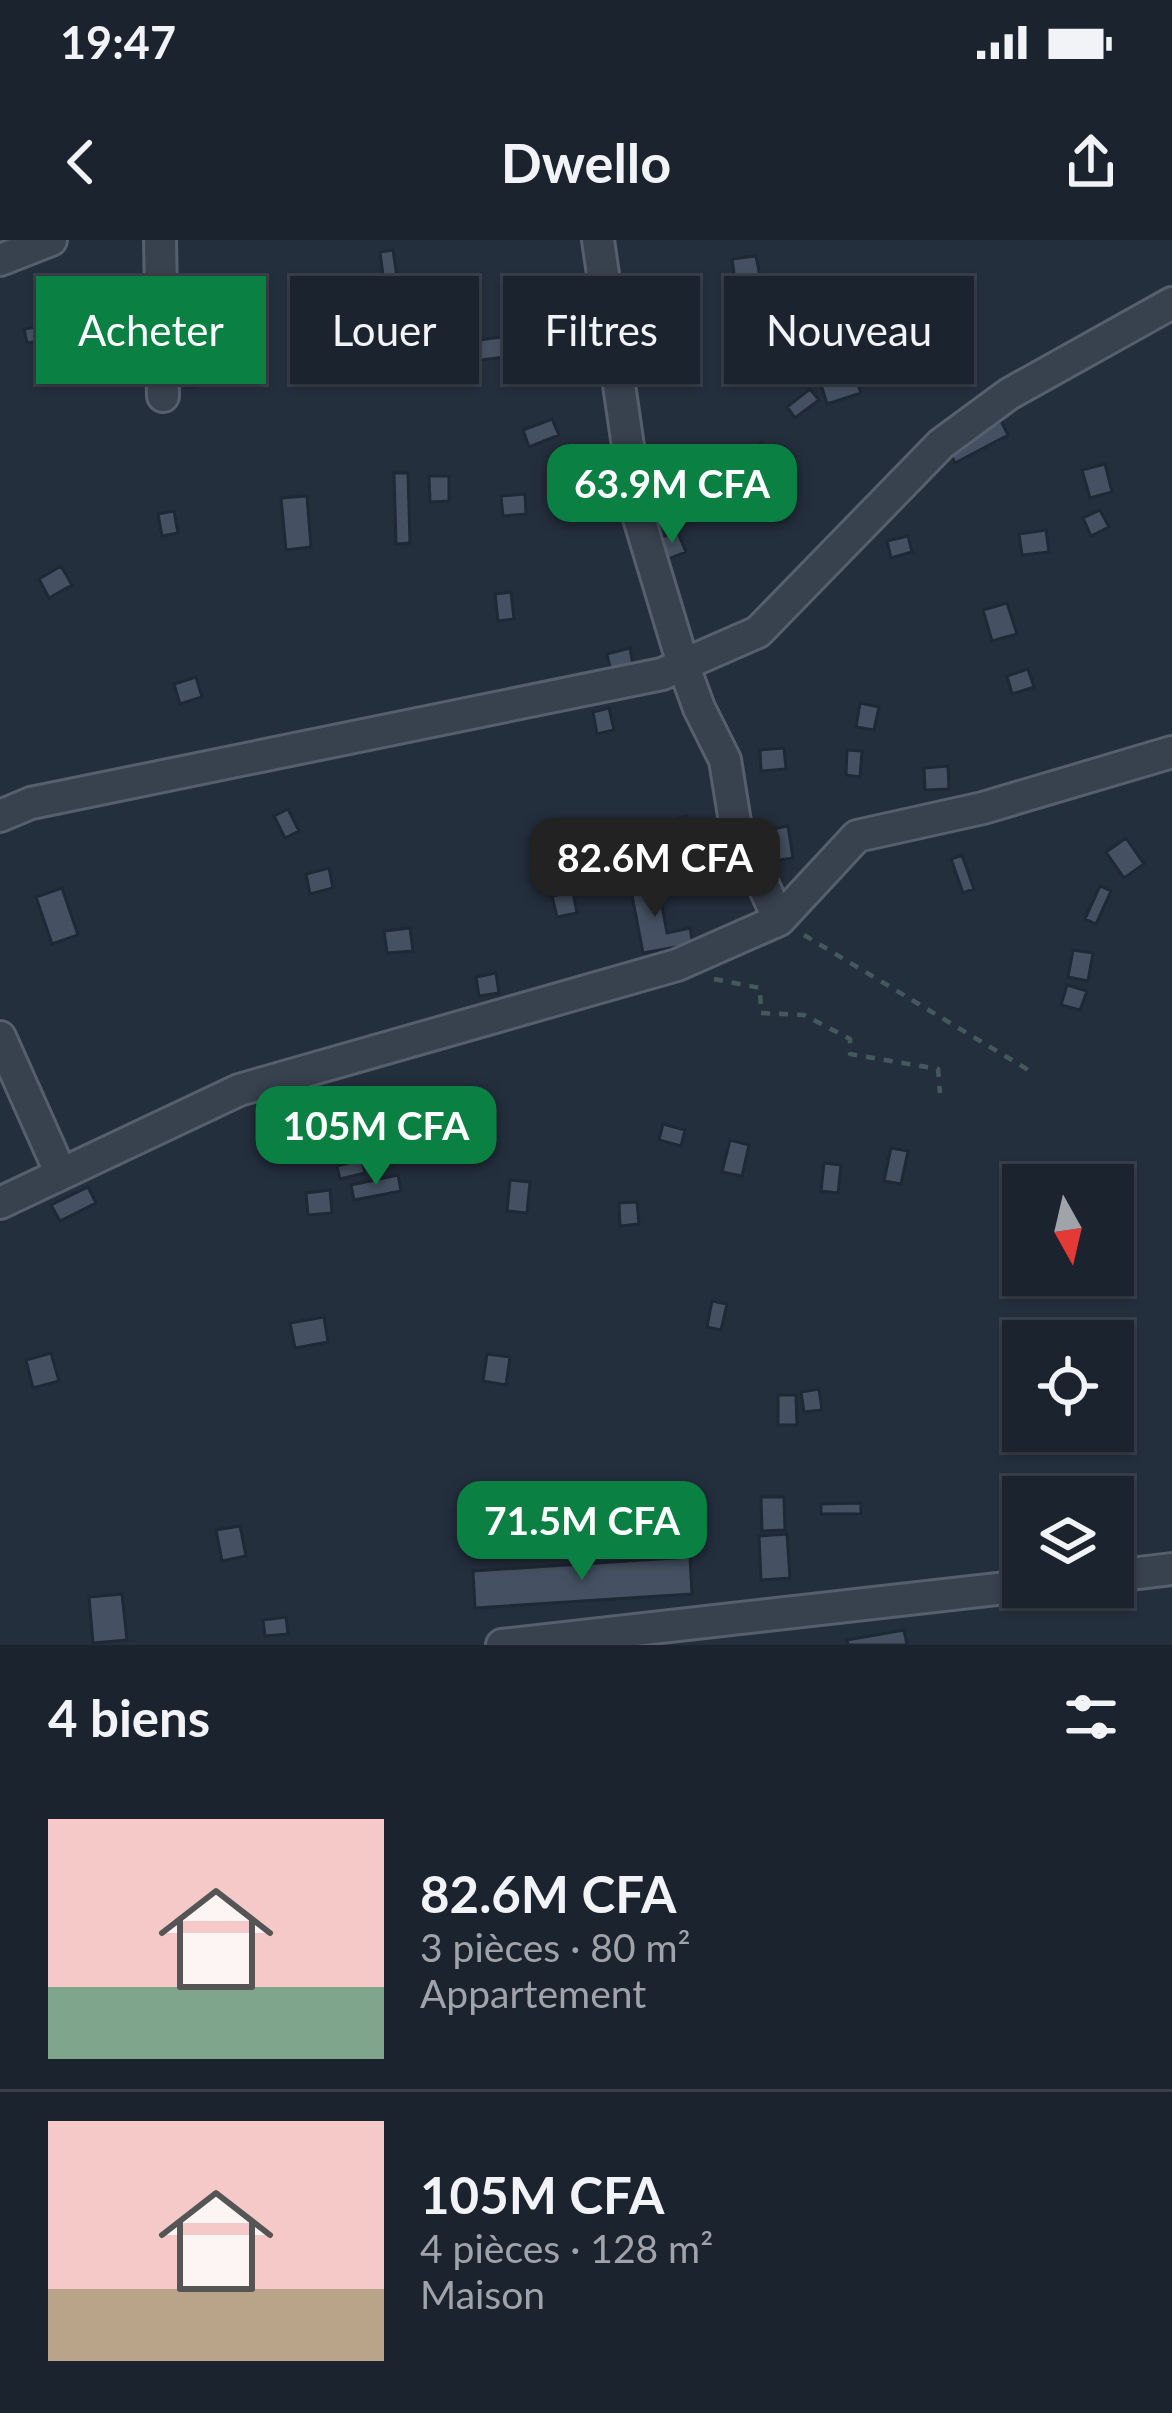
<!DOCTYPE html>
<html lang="fr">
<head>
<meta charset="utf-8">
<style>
	:root { --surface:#1b232e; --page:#282f3a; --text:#f1f3f6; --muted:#a0a4aa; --line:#39404a; --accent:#0b8043 }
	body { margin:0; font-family:Lato,sans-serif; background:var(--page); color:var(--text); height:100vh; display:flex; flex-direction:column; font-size:45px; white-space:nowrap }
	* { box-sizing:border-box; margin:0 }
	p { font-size:39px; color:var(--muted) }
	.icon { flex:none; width:66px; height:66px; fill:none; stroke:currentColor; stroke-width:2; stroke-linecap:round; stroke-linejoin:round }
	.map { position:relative; height:1405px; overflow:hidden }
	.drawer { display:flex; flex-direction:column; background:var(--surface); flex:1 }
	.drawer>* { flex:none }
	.hud { position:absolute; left:36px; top:36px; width:1101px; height:108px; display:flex; gap:24px }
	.needle { width:78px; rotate:172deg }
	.fabs { position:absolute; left:1002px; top:924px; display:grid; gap:24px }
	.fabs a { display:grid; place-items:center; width:132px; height:132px; border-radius:0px; background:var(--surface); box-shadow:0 3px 9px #0004,0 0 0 3px var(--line); font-size:60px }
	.price { position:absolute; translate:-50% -102px; padding:0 27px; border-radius:24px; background:var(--accent); color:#fff; font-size:39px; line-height:78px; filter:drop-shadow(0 3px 6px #0008) }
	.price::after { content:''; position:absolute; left:50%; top:72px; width:36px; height:27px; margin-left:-18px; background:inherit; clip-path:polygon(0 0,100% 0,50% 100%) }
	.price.current { background:#222; color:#fff }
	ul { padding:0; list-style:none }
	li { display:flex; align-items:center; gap:36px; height:300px; padding:0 48px }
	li+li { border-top:3px solid var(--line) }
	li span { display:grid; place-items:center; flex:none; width:336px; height:240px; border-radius:0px; color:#555 }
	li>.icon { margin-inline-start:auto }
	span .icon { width:144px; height:144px; fill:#fffc; stroke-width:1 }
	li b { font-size:51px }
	h2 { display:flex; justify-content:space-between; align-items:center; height:144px; padding:0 48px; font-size:51px }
	.chip { padding:0 42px; border-radius:0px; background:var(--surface); box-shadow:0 3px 9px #0004,0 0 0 3px var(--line); font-size:42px; line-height:108px }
	.chip.current { background:var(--accent); color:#fff }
	.status { display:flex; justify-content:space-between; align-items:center; height:84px; padding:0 60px; background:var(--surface); direction:ltr }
	.status svg { height:33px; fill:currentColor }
	header { display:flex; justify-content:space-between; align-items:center; height:156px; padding:0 48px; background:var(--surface); font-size:54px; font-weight:700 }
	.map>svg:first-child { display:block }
</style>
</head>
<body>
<div class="status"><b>19:47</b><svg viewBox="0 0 49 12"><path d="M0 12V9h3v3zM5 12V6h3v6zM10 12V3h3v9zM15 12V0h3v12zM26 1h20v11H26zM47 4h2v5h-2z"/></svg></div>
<header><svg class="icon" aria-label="back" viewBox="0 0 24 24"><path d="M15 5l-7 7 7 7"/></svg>Dwello<svg class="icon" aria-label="share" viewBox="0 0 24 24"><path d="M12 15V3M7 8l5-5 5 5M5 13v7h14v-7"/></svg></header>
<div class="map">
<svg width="1172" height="1405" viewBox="0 0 1172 1405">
	<rect width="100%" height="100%" fill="#242f3e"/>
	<path fill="#455162" stroke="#1f2835" stroke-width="3" d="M393,10L399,50L385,51L380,12Z
		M756,16L760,36L735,40L732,19Z
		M194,44L197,73L171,76L167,47Z
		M317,64L322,94L305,97L300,66Z
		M647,77L652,105L627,109L622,81Z
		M55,84L57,98L27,103L24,89Z
		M359,94L375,114L362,124L346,105Z
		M922,95L931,134L903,141L893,101Z
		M502,97L505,117L465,122L463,102Z
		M202,121L207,144L186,148L181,127Z
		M853,130L861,153L827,164L820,141Z
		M810,149L819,160L795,178L787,167Z
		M552,179L559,195L529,207L523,190Z
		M1001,181L1008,195L955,223L948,209Z
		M762,202L771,213L745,233L737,223Z
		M666,211L671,232L654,236L649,214Z
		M1105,224L1112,252L1090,258L1082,230Z
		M394,233H408L410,303L396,304Z
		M429,236H449V261L430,262Z
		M525,254L526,274L503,276L501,256Z
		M307,256L311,307L286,310L281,258Z
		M1100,270L1109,287L1091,296L1083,278Z
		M174,271L178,293L162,296L158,274Z
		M1046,290L1049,312L1022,315L1019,294Z
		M677,291L686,312L666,320L657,299Z
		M908,296L912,312L891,318L887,301Z
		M61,326L72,345L49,358L39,339Z
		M511,352L514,379L498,381L495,354Z
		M1007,363L1017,394L992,401L983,370Z
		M630,408L633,426L611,432L607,414Z
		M1028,429L1034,447L1012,454L1007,436Z
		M196,437L202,457L180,464L174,444Z
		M860,463L879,467L874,490L856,487Z
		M609,468L614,490L597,494L593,472Z
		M784,508L786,529L761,531L760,510Z
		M847,510L862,511L860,537L846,535Z
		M948,526L949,549L925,550L924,528Z
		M288,569L299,591L285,598L274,576Z
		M687,576L695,600L643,616L635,591Z
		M788,586L793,618L761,623L756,592Z
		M1126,598L1144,624L1124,638L1106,612Z
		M962,615L974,649L963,653L951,619Z
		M329,628L333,648L310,654L306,634Z
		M657,640L667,693L690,688L693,704L643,713L630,645Z
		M1100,646L1111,651L1096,684L1085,679Z
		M62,648L78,695L52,704L36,657Z
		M573,652L577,673L557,677L552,656Z
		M410,688L413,711L387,713L384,691Z
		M1073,710L1093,713L1088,741L1068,737Z
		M496,733L499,753L479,756L476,737Z
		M1067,745L1087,751L1080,770L1061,765Z
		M663,884L685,890L681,906L659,900Z
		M730,900L749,905L742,936L722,932Z
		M891,908L908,911L901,944L884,941Z
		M362,919L365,933L340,939L337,926Z
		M824,923L841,925L838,953L821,951Z
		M398,935L401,951L354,960L351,945Z
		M510,940L530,942L527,973L507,971Z
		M88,947L96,963L60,981L51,965Z
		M330,950L332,973L308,975L306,953Z
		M637,962L639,984L620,986L619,963Z
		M712,1061L727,1064L721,1090L707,1087Z
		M324,1077L328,1102L295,1108L290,1083Z
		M51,1113L59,1141L33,1148L26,1120Z
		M487,1114L510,1117L506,1145L483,1141Z
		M819,1149L822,1170L804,1172L801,1152Z
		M778,1155H796L797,1185H778Z
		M761,1257H784L785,1290L762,1291Z
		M861,1263V1274H821V1264Z
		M240,1286L246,1316L222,1321L216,1290Z
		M787,1294L790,1338L761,1340L759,1296Z
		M690,1317L692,1354L475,1368L473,1331Z
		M122,1354L127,1400L93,1403L89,1357Z
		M286,1377L288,1394L265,1396L263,1380Z
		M904,1390L907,1405H848L847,1400Z"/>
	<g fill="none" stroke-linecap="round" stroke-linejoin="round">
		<defs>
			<path id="minor" d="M160,0L163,156
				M598,0L638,275L683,424L699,468L725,520L735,582L779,680
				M0,20L51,0
				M0,576L31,563L662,434L758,392L941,204L1009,154L1172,63
				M0,797L61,934
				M0,963L239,850L677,725L779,680L857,596L983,568L1172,512
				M1113,1336L1172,1329
				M502,1405L1023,1346"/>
		</defs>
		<use href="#minor" stroke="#565f6c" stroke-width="36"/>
		<path stroke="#44595c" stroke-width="4.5" stroke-dasharray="9 9" stroke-linecap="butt" d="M804,695L1035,834
			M714,739L760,748L761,773L804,775L850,799V814L938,829L940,853"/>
		<use href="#minor" stroke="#38414e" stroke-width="30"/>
	</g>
</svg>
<div class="fabs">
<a><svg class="needle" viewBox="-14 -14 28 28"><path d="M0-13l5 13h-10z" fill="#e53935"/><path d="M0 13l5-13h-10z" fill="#a0a4aa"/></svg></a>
<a><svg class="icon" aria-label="locate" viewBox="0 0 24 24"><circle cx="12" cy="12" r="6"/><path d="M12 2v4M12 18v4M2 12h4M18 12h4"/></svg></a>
<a><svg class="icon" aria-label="layers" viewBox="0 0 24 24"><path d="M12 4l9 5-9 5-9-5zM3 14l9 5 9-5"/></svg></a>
</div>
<b class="price" style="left:672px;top:306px">63.9M CFA</b>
<b class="price current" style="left:655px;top:680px">82.6M CFA</b>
<b class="price" style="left:376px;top:948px">105M CFA</b>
<b class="price" style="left:582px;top:1343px">71.5M CFA</b>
<div class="hud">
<a class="chip current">Acheter</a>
<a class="chip">Louer</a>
<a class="chip">Filtres</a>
<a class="chip">Nouveau</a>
</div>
</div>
<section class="drawer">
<h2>4 biens<svg class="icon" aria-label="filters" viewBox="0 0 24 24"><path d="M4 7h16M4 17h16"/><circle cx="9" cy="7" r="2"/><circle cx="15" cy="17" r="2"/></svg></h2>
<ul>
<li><span style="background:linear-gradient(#f6c9c9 70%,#7fa58c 0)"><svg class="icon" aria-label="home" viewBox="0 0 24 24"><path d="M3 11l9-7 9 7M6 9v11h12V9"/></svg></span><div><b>82.6M CFA</b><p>3 pièces · 80 m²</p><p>Appartement</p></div></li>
<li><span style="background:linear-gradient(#f6c9c9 70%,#b9a48a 0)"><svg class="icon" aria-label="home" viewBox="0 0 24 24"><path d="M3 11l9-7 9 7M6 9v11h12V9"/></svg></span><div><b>105M CFA</b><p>4 pièces · 128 m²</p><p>Maison</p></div></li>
</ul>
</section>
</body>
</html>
